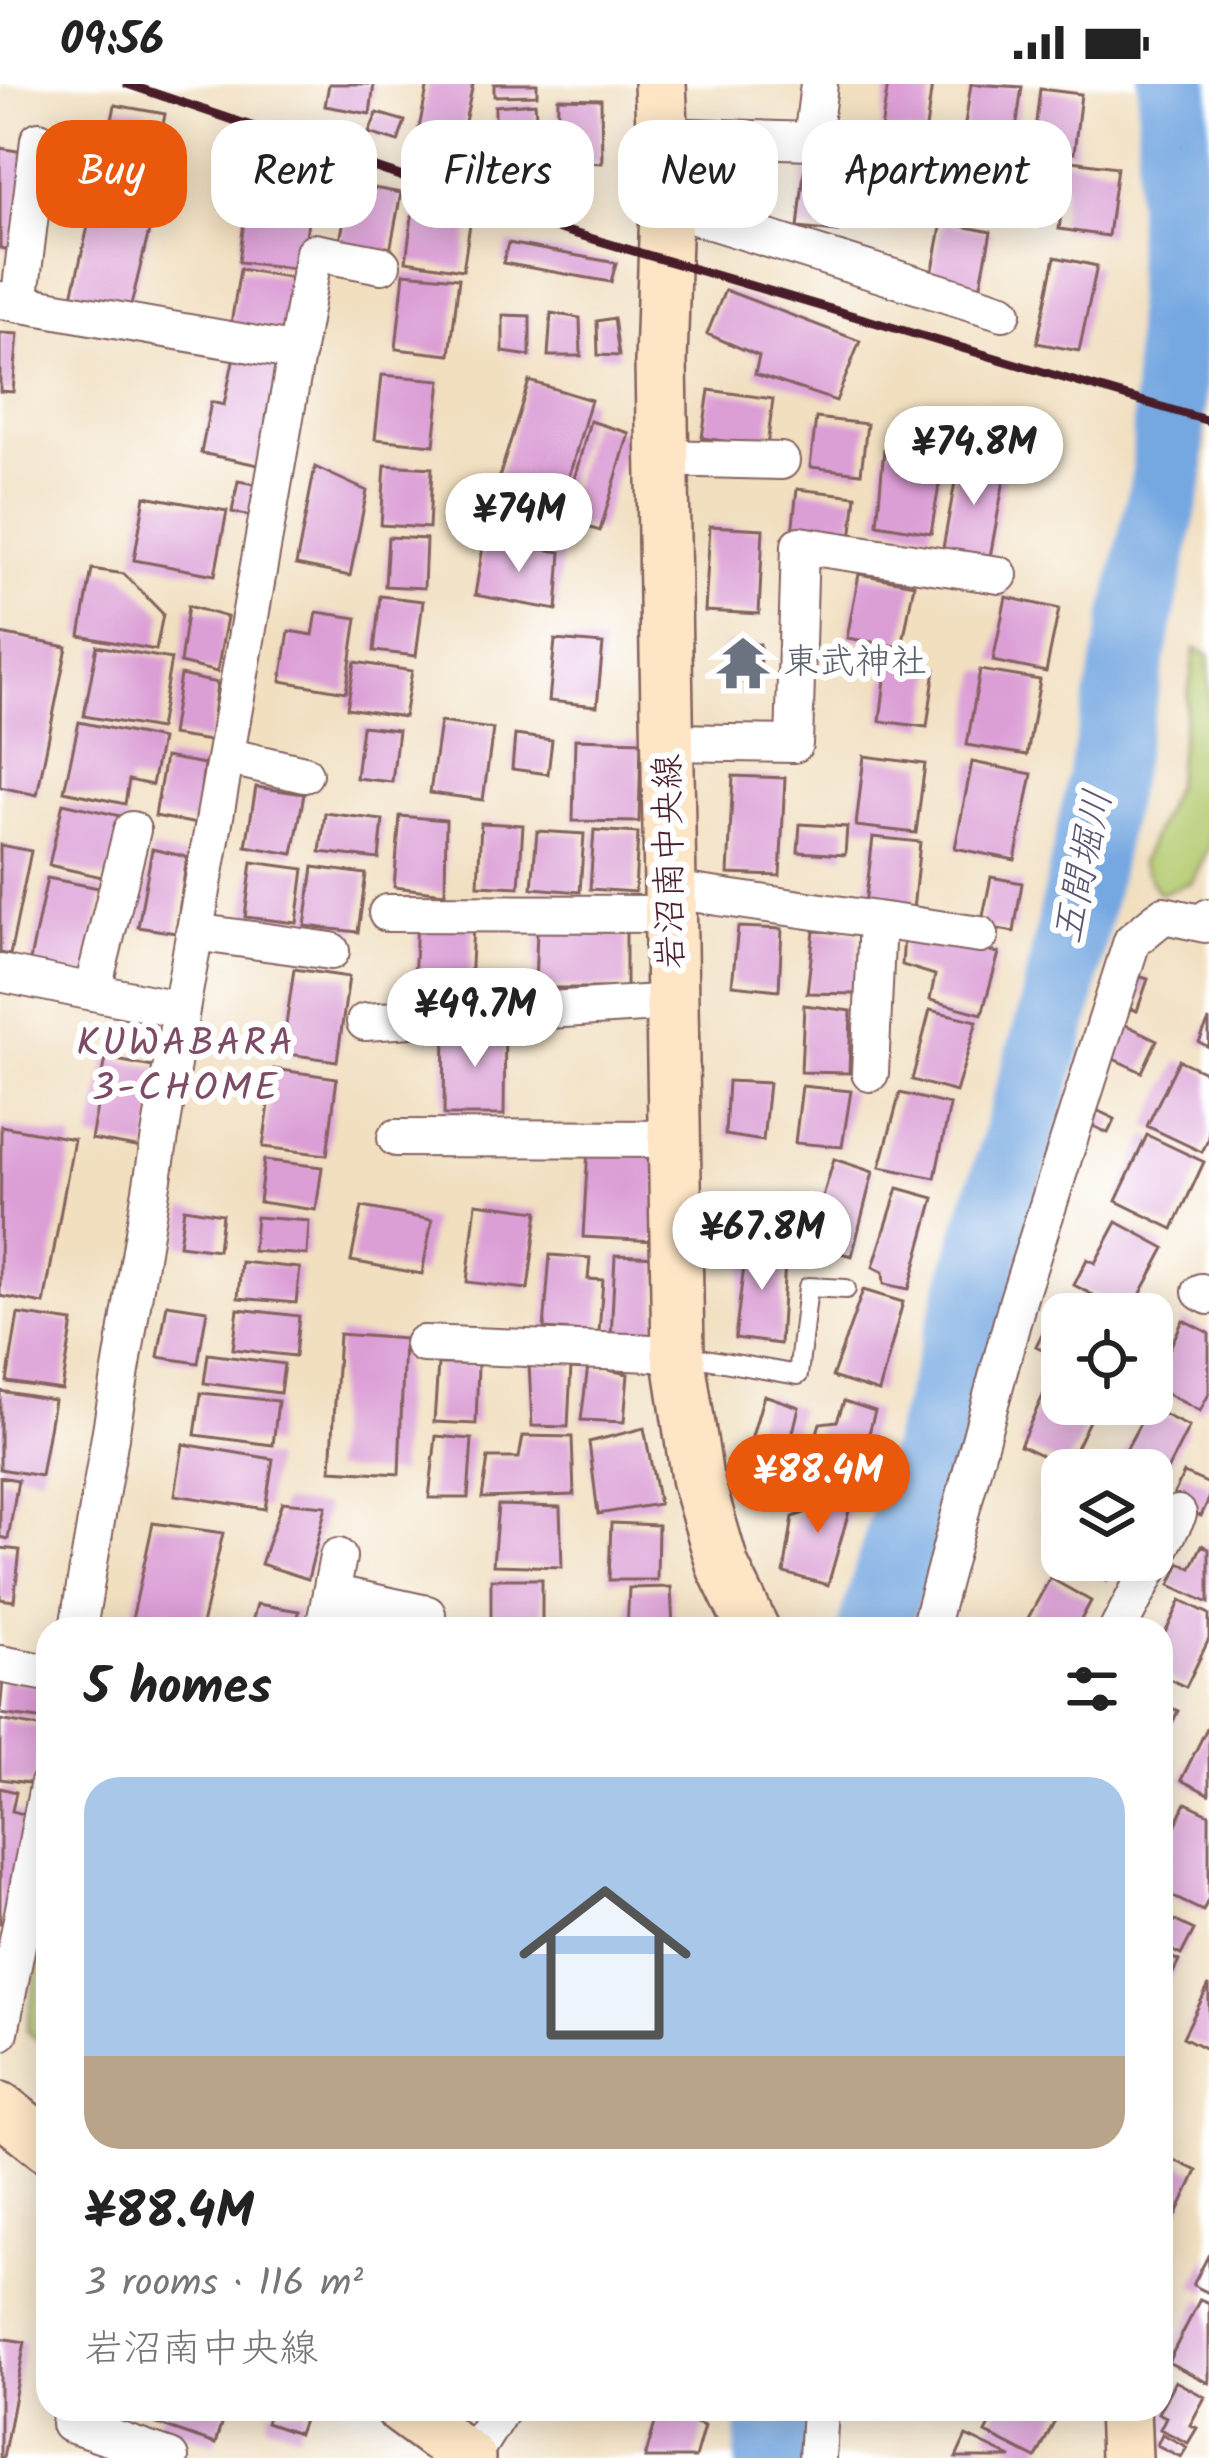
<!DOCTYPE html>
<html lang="en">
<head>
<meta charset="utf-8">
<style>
	:root { --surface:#fff; --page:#f2f2f2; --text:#222; --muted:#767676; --accent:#ea580c }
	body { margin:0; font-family:Kalam,"Klee One",sans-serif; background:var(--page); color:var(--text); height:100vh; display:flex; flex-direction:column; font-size:45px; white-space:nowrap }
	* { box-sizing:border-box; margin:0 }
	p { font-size:39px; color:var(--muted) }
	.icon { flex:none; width:66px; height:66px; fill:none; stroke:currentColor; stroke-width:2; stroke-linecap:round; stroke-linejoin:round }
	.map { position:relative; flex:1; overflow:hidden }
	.panel { position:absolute; left:36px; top:1533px; width:1137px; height:804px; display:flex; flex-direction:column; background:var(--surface); border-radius:36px; box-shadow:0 6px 30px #0003 }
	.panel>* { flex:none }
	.top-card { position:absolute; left:36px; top:36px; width:1137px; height:108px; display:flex; gap:24px }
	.buttons { position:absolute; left:1041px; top:1209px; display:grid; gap:24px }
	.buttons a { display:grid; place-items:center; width:132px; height:132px; border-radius:24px; background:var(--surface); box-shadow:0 6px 30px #0003; font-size:60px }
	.price { position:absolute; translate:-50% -102px; padding:0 27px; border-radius:42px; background:#fff; color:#222; font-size:39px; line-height:78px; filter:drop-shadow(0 3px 6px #0008) }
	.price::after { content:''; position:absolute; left:50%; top:72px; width:36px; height:27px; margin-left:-18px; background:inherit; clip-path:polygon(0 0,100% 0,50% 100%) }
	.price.selected { background:var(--accent); color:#fff }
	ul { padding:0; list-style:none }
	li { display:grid; align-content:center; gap:24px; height:636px; padding:0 48px }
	li span { display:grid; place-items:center; height:372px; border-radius:36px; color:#555 }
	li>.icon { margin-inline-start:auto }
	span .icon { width:216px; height:216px; fill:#fffc; stroke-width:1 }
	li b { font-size:51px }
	h2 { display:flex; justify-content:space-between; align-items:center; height:144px; padding:0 48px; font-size:51px }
	.pill { padding:0 42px; border-radius:36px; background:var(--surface); box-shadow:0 6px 30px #0003; font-size:42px; line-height:108px }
	.pill.selected { background:var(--accent); color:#fff }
	.status { display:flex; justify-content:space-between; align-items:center; height:84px; padding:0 60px; background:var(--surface); direction:ltr }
	.status svg { height:33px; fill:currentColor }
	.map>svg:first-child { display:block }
</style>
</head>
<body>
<div class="status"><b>09:56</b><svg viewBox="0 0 49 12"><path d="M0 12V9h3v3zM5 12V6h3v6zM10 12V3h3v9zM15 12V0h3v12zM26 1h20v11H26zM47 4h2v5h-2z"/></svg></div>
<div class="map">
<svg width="1209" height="2374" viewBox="0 0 1209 2374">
	<rect width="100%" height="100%" fill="#fff"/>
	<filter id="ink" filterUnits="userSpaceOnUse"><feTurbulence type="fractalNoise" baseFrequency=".00833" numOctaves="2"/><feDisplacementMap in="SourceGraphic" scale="24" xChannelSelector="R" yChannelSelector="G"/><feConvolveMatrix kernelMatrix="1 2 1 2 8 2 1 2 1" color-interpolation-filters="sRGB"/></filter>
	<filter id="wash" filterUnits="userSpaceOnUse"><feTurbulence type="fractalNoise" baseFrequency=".004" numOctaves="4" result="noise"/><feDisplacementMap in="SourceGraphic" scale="48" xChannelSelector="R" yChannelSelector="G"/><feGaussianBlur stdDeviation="2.7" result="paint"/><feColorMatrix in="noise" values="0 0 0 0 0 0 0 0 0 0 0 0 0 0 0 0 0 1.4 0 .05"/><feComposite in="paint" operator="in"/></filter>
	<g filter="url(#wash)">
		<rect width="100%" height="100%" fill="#f1dfc0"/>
		<path fill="#b4ca6e" stroke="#7f744c" stroke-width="3" d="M1195,565L1209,571V763L1192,798L1159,810L1141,779L1174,703Z
			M48,1816V1964L27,1947Z"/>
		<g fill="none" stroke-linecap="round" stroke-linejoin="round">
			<path stroke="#75a7e1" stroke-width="72" d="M874,1545L1055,927L1168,389L1174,0
				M771,2374L773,2325"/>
		</g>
		<g id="blocks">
			<path fill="#db9ed5" d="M329,0H374L370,30L325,22Z
				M428,0H473L460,61L417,54Z
				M494,0H537V11L494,12Z
				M888,0H932L925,52L881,46Z
				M971,0L1022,3L1013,67L962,60Z
				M1040,5L1081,10L1074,69L1033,64Z
				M558,14L601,15L602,79L557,77Z
				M535,19L540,82H495V22Z
				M115,21L165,30L150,113L99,104Z
				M377,29L405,37L398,58L369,49Z
				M869,58L906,63L898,123L860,118Z
				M0,64L28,69L11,166L0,164Z
				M1034,72L1117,83L1108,152L1059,145L1065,101L1031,97Z
				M957,73L1008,79L1001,129L952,124Z
				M711,86L765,88L762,136L708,133Z
				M804,88L844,92L838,148L798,144Z
				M250,89L313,96L302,185L239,178Z
				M351,100L401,109L389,172L339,162Z
				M414,118L472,127L463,186L406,177Z
				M93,121L152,135L130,225L72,212Z
				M942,138L991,148L980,205L931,196Z
				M508,159L616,179L611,198L503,179Z
				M1055,173L1097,182L1079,267L1037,259Z
				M240,185L300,195L291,250L231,240Z
				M404,189L459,194L450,271L396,265Z
				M725,206L860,257L836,317L755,290L759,272L707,250Z
				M551,229L580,234L581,272H548Z
				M503,231L530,232V272L503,268Z
				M614,234L619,272L598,271L597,237Z
				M0,249L18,250L13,308L0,307Z
				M234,272L283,281L263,382L201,369L211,318L224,321Z
				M382,291L441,296L434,361L375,355Z
				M529,297L591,316L551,455L486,436Z
				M709,306L773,315L767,363L702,354Z
				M816,334L867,340L861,389L810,383Z
				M590,337L629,349L600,447L563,436Z
				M884,365L944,372L931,449L877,440Z
				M961,365L1008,374L988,484L941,475Z
				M385,381L432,384L429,444L381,441Z
				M315,383L367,407L350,492L296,481Z
				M238,397L266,402L260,434L232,428Z
				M797,405L856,412L851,456L792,449Z
				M145,412L227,427L215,491L134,476Z
				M710,442L763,445L759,530L705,527Z
				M388,453L426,455L424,504L385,502Z
				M484,456L561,468L557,526L475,511Z
				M92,485L124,490L163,530L156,566L80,552Z
				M859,490L914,500L902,563L847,554Z
				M380,512L423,517L416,572L374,567Z
				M1006,513L1059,525L1046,588L993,577Z
				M188,522L227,533L217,588L180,579Z
				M317,528L357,534L346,608L281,597L289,547L313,551Z
				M1,550L67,563L37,711L0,703Z
				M555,556L603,560L597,622L549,617Z
				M760,560L761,597L725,598V561Z
				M97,562L171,575L159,645L84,632Z
				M355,578L412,587L404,633L347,624Z
				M887,579L935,585L927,643L880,637Z
				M980,586L1040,596L1027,671L967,661Z
				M180,591L217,599L210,657L171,651Z
				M79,638L161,655L152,701L129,696L125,720L64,707Z
				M440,638L493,645L483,716L430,709Z
				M362,642L398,646L392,698L356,694Z
				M515,651L552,656L548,690L512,685Z
				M575,655L641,657L639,738L573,737Z
				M864,672L925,680L916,749L856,742Z
				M165,673L204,680L197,740L155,732Z
				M972,678L1032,690L1015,776L955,764Z
				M733,692L785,694L780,792L728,790Z
				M256,703L304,710L293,770L246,762Z
				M63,719L129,734L106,794L49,781Z
				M325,729L383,736L379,775L320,768Z
				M400,732L446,736L445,809L394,803Z
				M481,739L523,741L519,803L478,801Z
				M800,740L847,743L845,771L798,768Z
				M594,746L638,749L635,808L590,805Z
				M537,747L584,750L580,808L532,804Z
				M873,753L920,758L913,826L865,821Z
				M0,761L31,767L10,871L0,869Z
				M152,765L187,773L176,849L138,843Z
				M252,778L304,785L297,839L245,833Z
				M313,783L366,790L358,848L305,842Z
				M991,793L1022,799L1014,848L981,842Z
				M47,794L104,805L86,892L29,881Z
				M417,837L473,841L469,921L413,918Z
				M738,843L782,845L779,906L732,901Z
				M626,844V904H535L537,845Z
				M814,847L858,849L856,910L807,909Z
				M904,852L999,869L982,930L930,916L935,891L902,881Z
				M294,885L349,893L337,977L282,969Z
				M1131,890L1148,895L1137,927L1122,922Z
				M804,921L851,927L849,989L801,988Z
				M930,926L977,937L956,1008L912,996Z
				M1209,936V963L1199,958Z
				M1122,939L1157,956L1142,988L1107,972Z
				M445,940H505L504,1031H444Z
				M106,974L163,985L148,1065L91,1055Z
				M1179,976L1209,990V1054L1202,1068L1147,1042Z
				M274,985L337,994L327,1071L263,1063Z
				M728,997L769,999L763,1057L725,1051Z
				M802,1002L851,1007L842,1063L795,1059Z
				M900,1009L950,1021L935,1094L880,1083Z
				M1090,1023L1115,1035L1108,1049L1083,1037Z
				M1,1042L74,1055L44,1220L0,1212Z
				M1147,1051L1204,1078L1173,1145L1116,1117Z
				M588,1064L660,1068L655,1157L583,1153Z
				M834,1075L873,1088L852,1172L809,1161Z
				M264,1076L322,1083L316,1126L259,1118Z
				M898,1104L934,1114L909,1205L884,1200L883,1188L873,1183Z
				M476,1119L538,1127L528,1205L467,1198Z
				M362,1123L432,1136L422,1190L351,1177Z
				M184,1124L222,1130L218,1166L179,1161Z
				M256,1133L309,1137L307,1171L253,1167Z
				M1117,1138L1165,1164L1130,1230L1074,1201L1087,1175L1095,1179Z
				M747,1157L786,1161L780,1260L735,1254Z
				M550,1171L590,1174L588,1195L603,1196L599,1249L544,1245Z
				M615,1171L659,1173L655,1257L611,1255Z
				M241,1178L300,1184L296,1219L238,1214Z
				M863,1206L903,1218L879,1308L832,1293Z
				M1061,1211L1099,1230H1062V1275L1036,1262Z
				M167,1220L207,1226L198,1279L158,1273Z
				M238,1225L299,1232L295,1272L233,1265Z
				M18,1230L73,1238L62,1306L7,1298Z
				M1183,1236L1209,1249V1310L1200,1327L1152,1302Z
				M339,1250L404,1255L399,1390L331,1386Z
				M208,1270L284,1280L280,1309L204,1299Z
				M529,1279L571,1282L568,1343L532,1342Z
				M438,1280H478L476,1340L434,1338Z
				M588,1282L628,1290L624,1338L581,1336Z
				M1054,1288L1062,1292V1320H1097L1067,1383L1020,1361Z
				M0,1307L54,1316L41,1392L0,1385Z
				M201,1309L278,1317L273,1361L195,1351Z
				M764,1311L799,1323L779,1408L740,1394Z
				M844,1317L875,1327L854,1405L805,1391L820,1339L837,1337Z
				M1149,1323L1189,1343L1157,1406L1152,1404V1386H1115Z
				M644,1344L659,1420L598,1430L589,1358Z
				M436,1352L472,1355L468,1414H429Z
				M523,1352L572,1353L574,1411L482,1414L488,1374H519Z
				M183,1360L273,1375L265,1425L175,1411Z
				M1184,1389L1209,1400V1415L1201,1432L1170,1418Z
				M0,1393L18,1396L8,1455L0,1453Z
				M813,1403L853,1413L828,1501L784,1489L793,1433L804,1429Z
				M282,1418L326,1422L308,1495L261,1480Z
				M498,1421L560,1423L562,1483L493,1481Z
				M153,1439L223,1449L201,1545H130Z
				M611,1439L658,1441L657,1496H609Z
				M1202,1461L1209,1465V1519L1170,1501L1180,1479L1191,1484Z
				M0,1464L20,1466L14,1517L0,1515Z
				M1064,1476H1117L1107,1497Z
				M1050,1494L1091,1517L1076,1545H1022Z
				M491,1495H542V1545H491Z
				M671,1503L673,1545H627L629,1504Z
				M1181,1516L1209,1530V1555L1186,1603L1161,1591V1558Z
				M257,1520L299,1527L296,1545H250Z
				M365,1531L404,1540L402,1545H361Z
				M3,1596L48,1601V1636L0,1630Z
				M1161,1619L1178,1627L1161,1662Z
				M0,1636L44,1644L35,1700L0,1695Z
				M1209,1640V1710L1181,1696Z
				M0,1704L16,1708L12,1727L31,1732L9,1841L0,1839Z
				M1186,1719L1209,1730V1814L1203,1827L1161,1807V1771Z
				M1161,1830L1194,1846L1181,1871L1161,1861Z
				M1161,1868L1179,1877L1161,1913Z
				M1209,1901V1966L1183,1953Z
				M1161,2070L1197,2087L1169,2147L1161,2143Z
				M1209,2170V2209L1193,2201Z
				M1200,2215L1209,2219V2299L1168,2278Z
				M0,2254L25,2258L3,2374H0Z
				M1175,2297L1205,2313L1190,2341L1197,2344L1188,2359L1160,2345L1166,2333L1158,2329Z
				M162,2325H226L215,2360L157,2340Z
				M270,2325H307L298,2350L266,2339Z
				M659,2325L704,2342L695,2374H645Z
				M998,2325H1061L1036,2374L986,2349Z
				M1162,2350L1187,2363L1181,2373L1157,2361Z
				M966,2352L1012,2374H956Z"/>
		</g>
	</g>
	<g filter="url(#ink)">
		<use href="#blocks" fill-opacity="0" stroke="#84625f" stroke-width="3"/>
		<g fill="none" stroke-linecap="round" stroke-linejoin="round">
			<defs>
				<path id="lane" d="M683,1271L798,1291L808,1203L846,1205"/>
				<path id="street" d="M662,52L812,57L819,0
					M666,123L1003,228
					M0,216L297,268
					M19,220L39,56
					M662,374L781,377
					M668,658L794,660L800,461L999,491
					M226,672L304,690
					M671,806L980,851
					M387,829L672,830
					M194,848L331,867
					M0,889L181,926
					M92,908L132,746
					M365,938L673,918
					M870,989L877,836
					M396,1054L675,1055
					M1201,1208L1209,1212
					M423,1260L678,1270
					M331,1509L427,1530
					M78,1545L181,926L314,168L382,181
					M324,1545L338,1473
					M929,1545L1018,1216L1132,857L1164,831L1205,840L1209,833
					M1118,1545L1178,1430
					M0,1580L48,1589
					M0,1948L48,1702
					M72,2325L70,2340L170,2374
					M470,2374L501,2325
					M817,2374L820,2325"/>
				<path id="secondary" d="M660,0L666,123L661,278L678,1270L697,1394L723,1483L753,1545
					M0,2024L48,2062
					M402,2325L469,2374
					M1124,2325L1126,2374"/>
			</defs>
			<use href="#lane" stroke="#84625f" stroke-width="22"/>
			<use href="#street" stroke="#84625f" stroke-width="40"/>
			<use href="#secondary" stroke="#84625f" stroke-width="56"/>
			<use href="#lane" stroke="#fff" stroke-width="18"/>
			<use href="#street" stroke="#fff" stroke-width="36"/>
			<use href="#secondary" stroke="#fde5c5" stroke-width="51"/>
			<path stroke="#4a1f2b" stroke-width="9" d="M127,0L539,139L1209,337"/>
		</g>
	</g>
	<defs>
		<symbol id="temple-bare" viewBox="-9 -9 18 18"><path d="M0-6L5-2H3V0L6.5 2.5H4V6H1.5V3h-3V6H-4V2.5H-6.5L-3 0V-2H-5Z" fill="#6b7280" stroke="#fff" stroke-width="2.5" paint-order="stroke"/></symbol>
	</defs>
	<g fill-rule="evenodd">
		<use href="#temple-bare" x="705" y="541" width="76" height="76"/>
	</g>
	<g text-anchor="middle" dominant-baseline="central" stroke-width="12" stroke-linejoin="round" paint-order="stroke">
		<g font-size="36" fill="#5b616d" stroke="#fff" text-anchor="start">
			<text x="783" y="579">東武神社</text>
		</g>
		<g font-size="36" fill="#4a1f2b" stroke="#fff">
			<text transform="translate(671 778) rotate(-91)">岩沼南中央線</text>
		</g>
		<g font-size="39" font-style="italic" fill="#5b5574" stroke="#fff">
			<text transform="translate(1085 783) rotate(-78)">五間堀川</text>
		</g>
		<g font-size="39" letter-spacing="3" fill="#7d4b66" stroke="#fff">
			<text x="186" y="961">KUWABARA<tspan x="186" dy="45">3-CHOME</tspan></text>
		</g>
	</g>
</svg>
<div class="buttons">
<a><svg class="icon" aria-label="locate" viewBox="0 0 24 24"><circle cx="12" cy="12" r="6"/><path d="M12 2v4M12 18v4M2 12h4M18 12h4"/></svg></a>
<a><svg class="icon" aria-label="layers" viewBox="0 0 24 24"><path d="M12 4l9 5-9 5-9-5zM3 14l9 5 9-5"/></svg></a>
</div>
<b class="price" style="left:974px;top:424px">¥74.8M</b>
<b class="price" style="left:519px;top:491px">¥74M</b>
<b class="price" style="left:475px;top:986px">¥49.7M</b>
<b class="price" style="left:762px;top:1209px">¥67.8M</b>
<b class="price selected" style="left:818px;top:1452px">¥88.4M</b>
<div class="top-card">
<a class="pill selected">Buy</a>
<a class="pill">Rent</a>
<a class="pill">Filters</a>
<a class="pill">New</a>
<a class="pill">Apartment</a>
</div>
<section class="panel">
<h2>5 homes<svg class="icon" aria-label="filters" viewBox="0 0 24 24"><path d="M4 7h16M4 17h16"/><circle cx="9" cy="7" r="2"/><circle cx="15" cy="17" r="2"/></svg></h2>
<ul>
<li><span style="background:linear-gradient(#a9c7e8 75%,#b9a48a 0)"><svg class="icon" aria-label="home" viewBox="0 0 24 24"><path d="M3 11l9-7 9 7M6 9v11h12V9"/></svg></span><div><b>¥88.4M</b><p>3 rooms · 116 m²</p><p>岩沼南中央線</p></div></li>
</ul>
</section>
</div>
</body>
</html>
